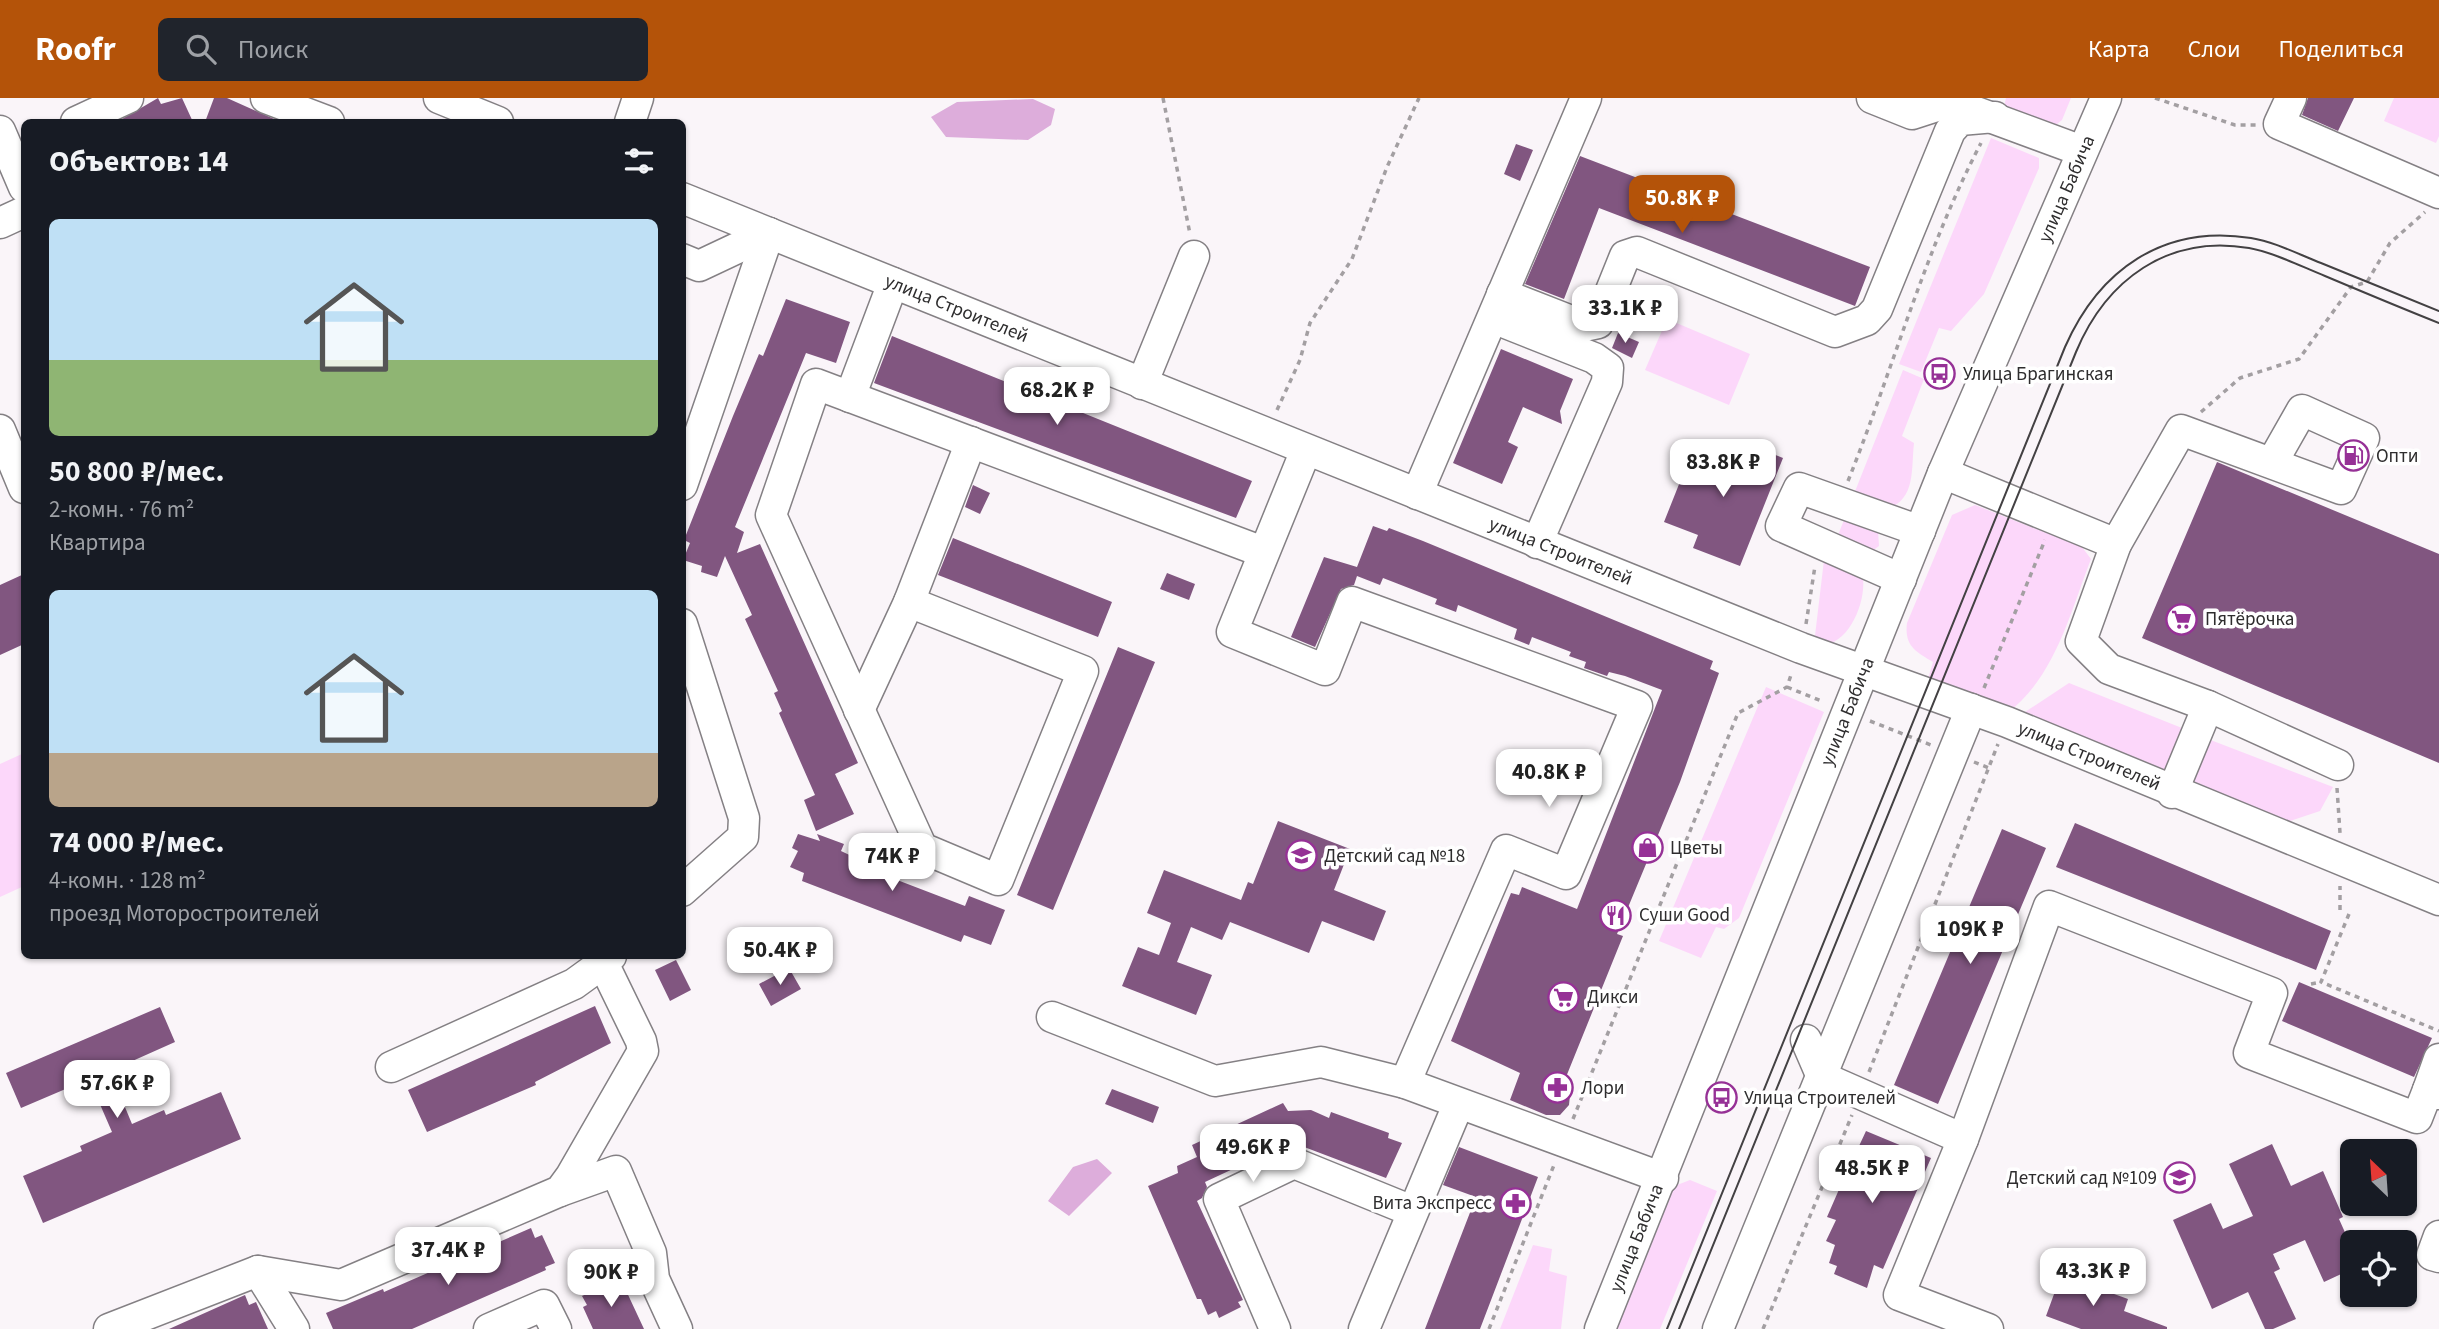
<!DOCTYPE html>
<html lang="ru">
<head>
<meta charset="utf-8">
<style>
	:root { --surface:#171b24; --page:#20242c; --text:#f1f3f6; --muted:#9ea1a6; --accent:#b45309 }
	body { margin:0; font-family:"Source Sans 3",sans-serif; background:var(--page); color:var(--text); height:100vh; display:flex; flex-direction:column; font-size:26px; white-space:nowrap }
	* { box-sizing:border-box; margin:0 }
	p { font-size:23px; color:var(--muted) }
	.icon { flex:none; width:38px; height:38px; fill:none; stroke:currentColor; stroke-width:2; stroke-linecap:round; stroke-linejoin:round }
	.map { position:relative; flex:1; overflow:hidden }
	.drawer { position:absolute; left:21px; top:21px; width:665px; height:840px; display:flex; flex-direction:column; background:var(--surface); border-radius:10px; box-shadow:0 2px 5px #0004 }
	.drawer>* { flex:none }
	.needle { width:46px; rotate:335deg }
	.fabs { position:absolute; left:2340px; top:1041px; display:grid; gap:14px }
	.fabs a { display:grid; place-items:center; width:77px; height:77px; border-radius:10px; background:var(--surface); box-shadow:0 2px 5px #0004; font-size:35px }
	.price { position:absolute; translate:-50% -60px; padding:0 16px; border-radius:14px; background:#fff; color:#222; font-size:23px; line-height:46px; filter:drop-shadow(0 2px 4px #0008) }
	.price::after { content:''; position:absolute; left:50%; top:42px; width:21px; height:16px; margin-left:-10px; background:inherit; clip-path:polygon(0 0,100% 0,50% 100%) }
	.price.selected { background:var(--accent); color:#fff }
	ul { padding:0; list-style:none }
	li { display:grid; align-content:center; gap:14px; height:371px; padding:0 28px }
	li span { display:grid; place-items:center; height:217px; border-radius:10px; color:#555 }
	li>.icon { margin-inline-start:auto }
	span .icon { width:126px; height:126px; fill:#fffc; stroke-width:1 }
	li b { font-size:30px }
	h2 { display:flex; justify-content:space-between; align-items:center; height:84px; padding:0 28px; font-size:30px }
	header { display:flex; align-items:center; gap:42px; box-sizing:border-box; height:98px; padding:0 35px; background:var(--accent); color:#fff }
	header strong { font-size:33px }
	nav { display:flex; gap:38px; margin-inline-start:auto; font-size:24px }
	.search { width:490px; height:63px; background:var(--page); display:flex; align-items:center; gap:18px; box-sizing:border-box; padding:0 24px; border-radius:10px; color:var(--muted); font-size:26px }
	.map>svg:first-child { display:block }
</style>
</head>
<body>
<header>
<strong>Roofr</strong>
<div class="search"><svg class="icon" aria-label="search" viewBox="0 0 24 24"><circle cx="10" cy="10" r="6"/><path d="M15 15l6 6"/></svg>Поиск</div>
<nav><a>Карта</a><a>Слои</a><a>Поделиться</a></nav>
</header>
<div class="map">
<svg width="2439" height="1231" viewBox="0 0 2439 1231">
	<rect width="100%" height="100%" fill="#faf5f9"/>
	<path fill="#fcd7fa" d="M2006,0H2071L2062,22L2052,30L2004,9Z
		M2394,0H2439V38L2436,45L2384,23Z
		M1991,40L2039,60V70L1984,196L1951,233L1939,230L1921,274L1899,266Z
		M1667,221L1750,256L1729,307L1645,272Z
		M1903,272L1924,281L1902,338L1914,345C1911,372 1916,400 1888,411L1854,396Z
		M1975,407L2082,449L2091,461C2070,515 2055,580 2006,616L1927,584L1933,564C1916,554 1904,548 1907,525L1952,417Z
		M1846,417L1878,433L1879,448L1871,454L1836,442Z
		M1824,462L1862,475C1869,501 1847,555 1814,546Z
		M2069,585L2182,630L2170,668L2164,674L2019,618Z
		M1766,589L1824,614L1739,820L1724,831L1716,829L1701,860L1659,843Z
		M2208,641L2333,689L2320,713L2287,724L2187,683Z
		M24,655V788L0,799V666Z
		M1690,1082L1717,1093L1660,1231H1613L1672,1089Z
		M1533,1147L1552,1151L1549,1173L1567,1178L1561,1231H1500Z"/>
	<path fill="#ddaddb" d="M1033,1L1055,11L1051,27L1028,42L946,39L931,19L957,4Z
		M1097,1061L1112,1075L1069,1118L1048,1103L1073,1069Z"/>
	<path fill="#815680" d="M158,0L161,6L182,0L193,24H117Z
		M214,0H227L281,24H205Z
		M2308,0H2354L2338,33L2302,17Z
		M1516,46L1533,52L1520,83L1504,76Z
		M1580,58L1870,169L1855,208L1599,110L1564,201L1525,186Z
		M786,201L850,224L836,265L806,255L735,429L744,434L737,455L760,446L858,665L835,676L854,716L816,733L804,702L815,697L779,615L782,613L774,595L778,593L745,521L752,517L725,458L717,479L701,474L702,468L683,462L690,445L684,442L733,318L759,256L763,258Z
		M1618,235L1639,244L1632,260L1612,250Z
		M892,238L1252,383L1236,420L874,285Z
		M1501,251L1573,281L1560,313L1562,326L1523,309L1508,344L1518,349L1502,386L1453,365Z
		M1718,345L1748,357L1750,353L1757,356L1760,351L1783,360L1740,468L1693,450L1698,437L1664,424L1695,346L1714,354Z
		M2217,364L2439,456V665L2142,540Z
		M973,387L990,395L980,416L965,409Z
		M1373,428L1387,433L1389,430L1423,443L1713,563L1710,571L1719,575L1680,684L1617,836L1623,838L1564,984L1570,997L1569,1007L1560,1017H1546L1510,1002L1520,975L1451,943L1511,795L1519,797L1522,789L1577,811L1662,592L1625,578L1609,574L1607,578L1584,570L1586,564L1569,558L1571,554L1532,539L1529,547L1514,541L1517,531L1458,507L1456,514L1435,506L1437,501L1383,480L1380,487L1357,478L1354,487L1341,491L1315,549L1291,539L1324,459L1357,469Z
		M953,440L1112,504L1098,539L938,477Z
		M1167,475L1195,486L1189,502L1160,491Z
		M24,476V546L0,557V487Z
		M1118,549L1155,564L1053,812L1017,797Z
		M1278,723L1350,751L1334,792L1386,813L1374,843L1322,823L1309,855L1230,824L1222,842L1191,829L1177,864L1212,877L1196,917L1122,888L1138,849L1159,857L1171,825L1147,815L1164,772L1241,802L1248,784L1253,786Z
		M2075,725L2331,833L2316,872L2056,769Z
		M2002,731L2046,750L1938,1006L1894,987Z
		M798,736L820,743L817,736L844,746L841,753L860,762L858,767L965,808L969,798L1005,812L991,847L964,837L961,844L802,783L804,775L790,769L798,753L792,750Z
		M676,862L691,892L670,903L655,872Z
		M789,870L801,891L771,908L759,886Z
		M2299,884L2432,940L2414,979L2282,923Z
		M595,908L611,945L535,984L536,987L427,1034L408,992Z
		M160,909L175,944L110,973L132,1026L164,1012L166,1017L221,994L241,1041L43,1125L23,1078L82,1053L80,1048L112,1034L89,981L21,1010L6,975Z
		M1112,991L1159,1009L1153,1025L1105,1006Z
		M1283,1005L1288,1013L1311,1012L1329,1020L1331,1014L1389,1035L1388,1040L1402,1045L1386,1080L1291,1044L1205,1084L1207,1089L1202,1100L1197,1103L1243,1202L1238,1204L1241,1209L1219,1220L1216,1213L1208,1217L1201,1201H1197L1148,1088L1178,1075L1177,1068L1197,1059L1192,1047Z
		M1866,1033L1931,1060L1883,1171L1874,1167L1867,1190L1834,1176L1837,1168L1829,1165L1835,1147L1826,1143L1836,1122L1827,1119L1844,1080L1835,1076L1843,1056L1853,1061Z
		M2272,1046L2291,1088L2323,1073L2343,1119L2339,1121L2352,1150V1171L2324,1184L2305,1142L2273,1156L2280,1171L2274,1174L2296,1221L2273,1231H2265L2248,1194L2212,1211L2173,1122L2211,1105L2223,1131L2253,1118L2229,1066Z
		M1459,1049L1538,1079L1480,1231H1425L1476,1099L1443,1087Z
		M531,1130L535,1140L542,1137L555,1165L545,1169L546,1172L412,1231H333L326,1215L383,1191L384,1194Z
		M2061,1177L2128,1201L2124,1213L2167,1229V1231H2081L2046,1218Z
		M616,1182L619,1188L623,1186L644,1231H593L583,1209L587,1207L582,1198Z
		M245,1197L249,1207L256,1204L268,1231H169Z"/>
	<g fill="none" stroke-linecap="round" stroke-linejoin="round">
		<defs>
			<g id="minor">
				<path d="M266,0L329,24"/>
				<path d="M439,0L498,24"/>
				<path d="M1872,0L1912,16L1949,4L2082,53"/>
				<path d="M2291,0L2279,26L2439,95"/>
				<path d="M76,24L128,0"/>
				<path d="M630,24L638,0"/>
				<path d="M0,33L24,89"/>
				<path id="s1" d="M682,100L1801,550L2007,624L2439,802"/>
				<path d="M0,125L24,114"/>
				<path d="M682,161L699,168L769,135"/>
				<path d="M1502,196L1584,228L1598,225L1625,158L1637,154L1835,234L1867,222L1877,211L1950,33L1960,22L1995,19"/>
				<path d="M1493,220L1594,260L1608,270L1607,284L1537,445"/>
				<path d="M1142,286L1194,158"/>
				<path d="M850,299L893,185"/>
				<path d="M0,332L24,390"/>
				<path d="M1306,352L1232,534L1325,572L1352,504L1637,608L1566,776L1506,752L1405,985L1663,1080"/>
				<path d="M2273,363L2302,312L2364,340L2341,391L2181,332L2116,446L2081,543L2109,571L2208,608L2338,667"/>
				<path d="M1943,375L2116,446"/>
				<path d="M682,387L769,135"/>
				<path d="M1417,396L1586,0"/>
				<path d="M1901,481L1781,428L1799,390L1920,433"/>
				<path d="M909,504L1083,573L998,782L922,750L771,417L816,286L1263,454"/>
				<path d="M682,526L744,720L743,739L682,793"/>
				<path d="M859,612L909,504L971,344"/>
				<path d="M2172,695L2208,608"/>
				<path d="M1052,919L1215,983L1321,964L1405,985"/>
				<path d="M1806,942L1822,979L1963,1041L2049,808L2272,895L2249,955L2417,1020L2428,992L2439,996"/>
				<path d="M391,969L574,886L603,865L602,858"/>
				<path d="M2428,992L2439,961"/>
				<path d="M1963,1041L1899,1197L1988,1231"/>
				<path d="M560,1093L616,1073L651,1155L654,1181L677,1231"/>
				<path d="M2439,1138L2432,1157L2439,1159"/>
				<path d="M258,1173L294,1231"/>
				<path d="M109,1231L258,1173L341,1187L560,1093L571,1078L643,953L641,943L603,865L611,858"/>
				<path d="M489,1231L544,1207L556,1231"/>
				<path d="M1275,1231L1219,1101L1294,1065L1412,1113"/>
				<path d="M1364,1231L1458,1007"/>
				<path id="s2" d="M1600,1231L1943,375L2106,0"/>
				<path d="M1718,1231L1971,611"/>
			</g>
		</defs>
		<use href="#minor" stroke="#848084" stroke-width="33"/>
		<path stroke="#a39fa2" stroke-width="3.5" stroke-dasharray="5 5" stroke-linecap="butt" d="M1163,0L1190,136
			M2155,0L2235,27H2256
			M1277,312L1300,262L1310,225L1352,161L1387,69L1419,0
			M2201,314L2240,280L2299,261L2351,189L2367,184L2390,145L2425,114
			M1848,383C1893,271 1925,152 1981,45
			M1806,526L1815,468
			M1787,589L1824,604
			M1984,590L2045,442
			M1870,623L1931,647
			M1974,664L1989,670
			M2337,690L2340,735
			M2340,812V788
			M2349,816L2321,884L2439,933
			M2311,886L2321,884
			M1869,974L1998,646
			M1573,1021L1738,615L1787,589L1792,574
			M1489,1231L1554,1067
			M1763,1231L1852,1017"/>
		<use href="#minor" stroke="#fff" stroke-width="30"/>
		<path stroke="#434143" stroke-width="2" d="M1667,1231L2065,249C2099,172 2163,126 2251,140C2275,144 2298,156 2321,165C2360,181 2400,197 2439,213
			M1679,1231L2076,254C2106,182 2168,136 2249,150C2275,155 2300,168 2325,178C2363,194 2401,210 2439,225"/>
	</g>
	<defs>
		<symbol id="bus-ring" viewBox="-11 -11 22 22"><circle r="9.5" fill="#fff" stroke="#963196" stroke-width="1.5"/><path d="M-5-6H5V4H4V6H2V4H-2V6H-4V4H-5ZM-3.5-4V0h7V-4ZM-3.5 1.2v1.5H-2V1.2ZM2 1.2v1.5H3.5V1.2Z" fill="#963196"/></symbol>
		<symbol id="fuel-ring" viewBox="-11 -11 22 22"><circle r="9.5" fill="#fff" stroke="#963196" stroke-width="1.5"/><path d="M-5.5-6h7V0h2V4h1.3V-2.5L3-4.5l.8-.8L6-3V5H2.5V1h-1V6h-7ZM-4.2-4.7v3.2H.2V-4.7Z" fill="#963196"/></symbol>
		<symbol id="supermarket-ring" viewBox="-11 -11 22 22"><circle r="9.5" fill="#fff" stroke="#963196" stroke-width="1.5"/><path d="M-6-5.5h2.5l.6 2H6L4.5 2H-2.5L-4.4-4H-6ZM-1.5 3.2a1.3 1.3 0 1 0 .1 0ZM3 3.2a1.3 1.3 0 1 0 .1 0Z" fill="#963196"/></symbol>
		<symbol id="shop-ring" viewBox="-11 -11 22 22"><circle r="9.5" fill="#fff" stroke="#963196" stroke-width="1.5"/><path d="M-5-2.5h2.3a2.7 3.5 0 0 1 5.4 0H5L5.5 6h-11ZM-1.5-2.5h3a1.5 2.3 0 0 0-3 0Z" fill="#963196"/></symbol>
		<symbol id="school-ring" viewBox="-11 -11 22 22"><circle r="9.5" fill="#fff" stroke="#963196" stroke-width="1.5"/><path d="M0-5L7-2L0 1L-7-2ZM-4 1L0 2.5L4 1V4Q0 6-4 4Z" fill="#963196"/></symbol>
		<symbol id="restaurant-ring" viewBox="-11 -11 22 22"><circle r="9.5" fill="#fff" stroke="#963196" stroke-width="1.5"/><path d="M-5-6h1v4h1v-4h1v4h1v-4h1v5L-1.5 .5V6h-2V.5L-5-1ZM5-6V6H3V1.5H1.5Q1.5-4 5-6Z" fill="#963196"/></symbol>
		<symbol id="pharmacy-ring" viewBox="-11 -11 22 22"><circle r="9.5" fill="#fff" stroke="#963196" stroke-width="1.5"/><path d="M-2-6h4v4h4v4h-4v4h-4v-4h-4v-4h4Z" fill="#963196"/></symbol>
	</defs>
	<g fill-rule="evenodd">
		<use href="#bus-ring" x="1922" y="258" width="35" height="35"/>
		<use href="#fuel-ring" x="2336" y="340" width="35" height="35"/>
		<use href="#supermarket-ring" x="2164" y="504" width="35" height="35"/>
		<use href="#shop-ring" x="1630" y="732" width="35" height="35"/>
		<use href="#school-ring" x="1284" y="740" width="35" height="35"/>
		<use href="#restaurant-ring" x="1598" y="800" width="35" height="35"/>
		<use href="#supermarket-ring" x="1546" y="882" width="35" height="35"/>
		<use href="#pharmacy-ring" x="1540" y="972" width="35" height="35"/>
		<use href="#bus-ring" x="1704" y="982" width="35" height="35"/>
		<use href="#school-ring" x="2162" y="1062" width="35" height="35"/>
		<use href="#pharmacy-ring" x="1498" y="1088" width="35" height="35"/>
	</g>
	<g text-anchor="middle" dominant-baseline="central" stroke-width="7" stroke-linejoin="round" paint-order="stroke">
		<g font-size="19" fill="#2e2d2e" stroke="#fff">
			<text stroke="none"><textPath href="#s2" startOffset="1232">улица Бабича</textPath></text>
			<text stroke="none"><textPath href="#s1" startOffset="296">улица Строителей</textPath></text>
			<text stroke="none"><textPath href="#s1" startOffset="947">улица Строителей</textPath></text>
			<text stroke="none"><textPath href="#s2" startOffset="665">улица Бабича</textPath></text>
			<text stroke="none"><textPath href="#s1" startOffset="1514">улица Строителей</textPath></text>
			<text stroke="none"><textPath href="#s2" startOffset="98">улица Бабича</textPath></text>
		</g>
		<g font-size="19" fill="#2e2d2e" stroke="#fff" text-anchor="start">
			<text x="1963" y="276">Улица Брагинская</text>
			<text x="2376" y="358">Опти</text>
			<text x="2205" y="521">Пятёрочка</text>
			<text x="1670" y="750">Цветы</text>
			<text x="1324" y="758">Детский сад №18</text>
			<text x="1639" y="817">Суши Good</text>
			<text x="1587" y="899">Дикси</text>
			<text x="1581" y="990">Лори</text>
			<text x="1744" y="1000">Улица Строителей</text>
			<text x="2157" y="1080" text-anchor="end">Детский сад №109</text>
			<text x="1492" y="1105" text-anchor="end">Вита Экспресс</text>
		</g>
	</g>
</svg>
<div class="fabs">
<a><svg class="needle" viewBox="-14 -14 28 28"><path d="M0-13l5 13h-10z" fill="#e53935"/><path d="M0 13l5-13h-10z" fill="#9ea1a6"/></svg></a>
<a><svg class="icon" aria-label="locate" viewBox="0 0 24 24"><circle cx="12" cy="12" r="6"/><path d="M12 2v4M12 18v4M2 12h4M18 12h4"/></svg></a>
</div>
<b class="price selected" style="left:1682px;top:137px">50.8K ₽</b>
<b class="price" style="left:1625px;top:247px">33.1K ₽</b>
<b class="price" style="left:1057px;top:329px">68.2K ₽</b>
<b class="price" style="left:1723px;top:401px">83.8K ₽</b>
<b class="price" style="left:1549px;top:711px">40.8K ₽</b>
<b class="price" style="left:892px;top:795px">74K ₽</b>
<b class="price" style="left:1970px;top:868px">109K ₽</b>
<b class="price" style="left:780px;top:889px">50.4K ₽</b>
<b class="price" style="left:117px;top:1022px">57.6K ₽</b>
<b class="price" style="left:1253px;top:1086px">49.6K ₽</b>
<b class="price" style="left:1872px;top:1107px">48.5K ₽</b>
<b class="price" style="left:448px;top:1189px">37.4K ₽</b>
<b class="price" style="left:2093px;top:1210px">43.3K ₽</b>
<b class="price" style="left:611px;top:1211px">90K ₽</b>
<section class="drawer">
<h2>Объектов: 14<svg class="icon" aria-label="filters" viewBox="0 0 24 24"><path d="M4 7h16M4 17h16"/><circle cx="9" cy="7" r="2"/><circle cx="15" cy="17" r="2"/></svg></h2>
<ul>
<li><span style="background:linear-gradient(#bfe0f5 65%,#8fb573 0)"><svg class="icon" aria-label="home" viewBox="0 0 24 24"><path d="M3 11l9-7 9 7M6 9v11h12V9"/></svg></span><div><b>50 800 ₽/мес.</b><p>2-комн. · 76 m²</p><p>Квартира</p></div></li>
<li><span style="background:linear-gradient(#bfe0f5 75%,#b9a48a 0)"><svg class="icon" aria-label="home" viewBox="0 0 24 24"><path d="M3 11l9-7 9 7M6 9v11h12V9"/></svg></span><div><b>74 000 ₽/мес.</b><p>4-комн. · 128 m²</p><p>проезд Моторостроителей</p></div></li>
</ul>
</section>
</div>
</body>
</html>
